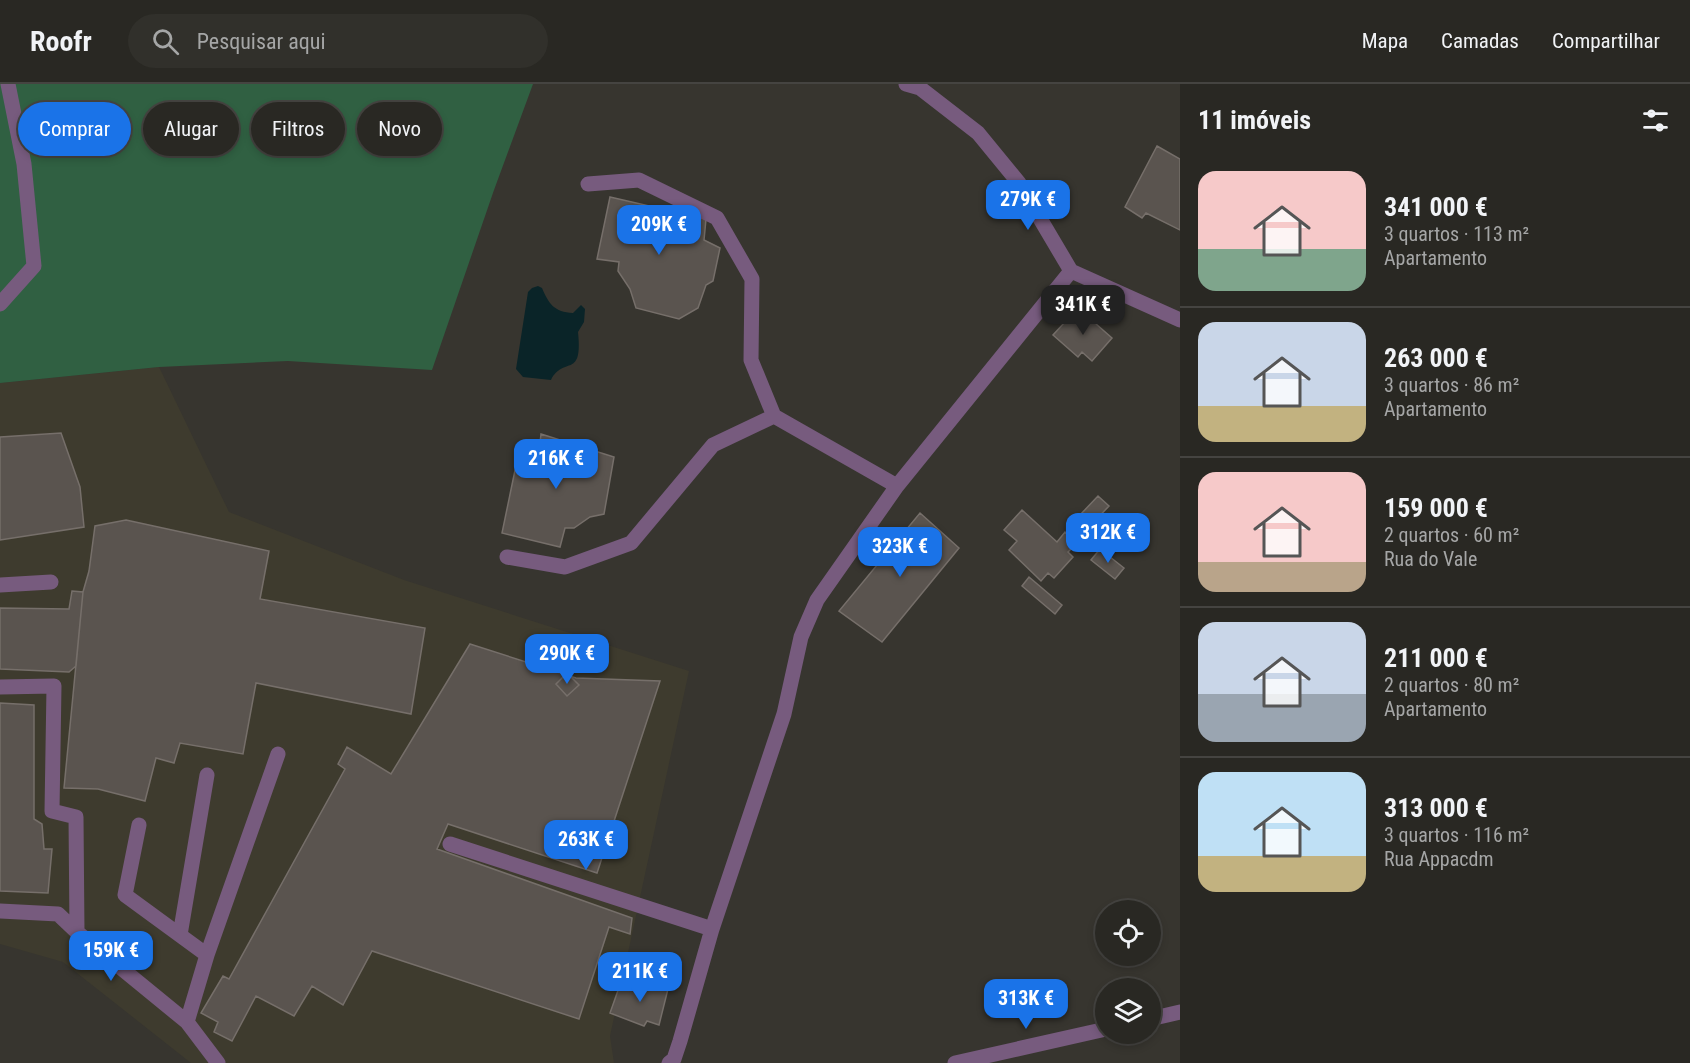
<!DOCTYPE html>
<html lang="pt">
<head>
<meta charset="utf-8">
<style>
	:root { --surface:#292823; --page:#31302b; --text:#f1f3f6; --muted:#a5a6a6; --line:#454441; --accent:#1a73e8 }
	body { margin:0; font-family:"Roboto Condensed",sans-serif; background:var(--page); color:var(--text); height:100vh; display:flex; flex-direction:column; font-size:22px; white-space:nowrap }
	* { box-sizing:border-box; margin:0 }
	p { font-size:20px; color:var(--muted) }
	.icon { flex:none; width:33px; height:33px; fill:none; stroke:currentColor; stroke-width:2; stroke-linecap:round; stroke-linejoin:round }
	.map { position:relative; flex:1; overflow:hidden }
	.sheet { display:flex; flex-direction:column; background:var(--surface); width:510px }
	.sheet>* { flex:none }
	.top-card { position:absolute; left:18px; top:18px; width:570px; height:54px; display:flex; gap:12px }
	.controls { position:absolute; left:1095px; top:816px; display:grid; gap:12px }
	.controls a { display:grid; place-items:center; width:66px; height:66px; border-radius:50%; background:var(--surface); box-shadow:0 3px 9px #0003,0 0 0 2px var(--line); font-size:30px }
	.price { position:absolute; translate:-50% -51px; padding:0 14px; border-radius:12px; background:var(--accent); color:#fff; font-size:20px; line-height:39px; filter:drop-shadow(0 2px 3px #0008) }
	.price::after { content:''; position:absolute; left:50%; top:36px; width:18px; height:14px; margin-left:-9px; background:inherit; clip-path:polygon(0 0,100% 0,50% 100%) }
	.price.on { background:#222; color:#fff }
	ul { padding:0; list-style:none }
	li { display:flex; align-items:center; gap:18px; height:150px; padding:0 18px }
	li+li { border-top:2px solid var(--line) }
	li span { display:grid; place-items:center; flex:none; width:168px; height:120px; border-radius:18px; color:#555 }
	li>.icon { margin-inline-start:auto }
	span .icon { width:72px; height:72px; fill:#fffc; stroke-width:1 }
	li b { font-size:26px }
	h2 { display:flex; justify-content:space-between; align-items:center; height:72px; padding:0 18px; font-size:26px }
	.pill { padding:0 21px; border-radius:27px; background:var(--surface); box-shadow:0 3px 9px #0003,0 0 0 2px var(--line); font-size:21px; line-height:54px }
	.pill.on { background:var(--accent); color:#fff }
	header { display:flex; align-items:center; gap:36px; box-sizing:border-box; height:84px; padding:0 30px; background:var(--surface); border-bottom:2px solid var(--line) }
	header strong { font-size:28px }
	nav { display:flex; gap:33px; margin-inline-start:auto; font-size:21px }
	.search { width:420px; height:54px; background:var(--page); display:flex; align-items:center; gap:15px; box-sizing:border-box; padding:0 21px; border-radius:33px; color:var(--muted); font-size:22px }
	main { display:flex; flex:1; min-height:0 }
	.map>svg:first-child { display:block }
</style>
</head>
<body>
<header>
<strong>Roofr</strong>
<div class="search"><svg class="icon" aria-label="search" viewBox="0 0 24 24"><circle cx="10" cy="10" r="6"/><path d="M15 15l6 6"/></svg>Pesquisar aqui</div>
<nav><a>Mapa</a><a>Camadas</a><a>Compartilhar</a></nav>
</header>
<main>
<div class="map">
<svg width="1180" height="979" viewBox="0 0 1180 979">
	<rect width="100%" height="100%" fill="#37352f"/>
	<path fill="#3e3b2e" d="M159,283L229,428L404,496L689,587L610,952L614,979H191L63,878L0,860V299Z"/>
	<path fill="#306042" d="M0,0H533L494,106L432,286L288,277L159,283L0,299Z"/>
	<path fill="#0a2428" d="M538,202L542,204C549,220 554,228 573,229L581,221L585,225L584,238L578,248C583,296 564,271 551,296L523,293L516,285L528,208L532,204Z"/>
	<path fill="#5a544f" stroke="#766f6a" stroke-width="1.5" d="M1157,62L1180,75V146L1146,129L1142,134L1125,123Z
		M610,113L706,135L704,156L720,164L713,197L706,201L698,224L679,235L636,224L630,205L618,187L619,178L597,175Z
		M1078,224L1112,254L1092,277L1082,268L1078,273L1053,251Z
		M61,349L80,403L84,443L0,456V353Z
		M541,350L614,373L604,430L590,433L574,444H565L560,463L502,449L519,367L539,368Z
		M1098,412L1109,422L1091,441L1080,431Z
		M1022,426L1057,458L1065,448L1077,459L1068,468L1073,473L1054,494L1048,489L1041,497L1009,466L1017,457L1004,446Z
		M920,429L959,464L882,558L839,527Z
		M126,436L269,467L260,515L425,544L411,630L256,599L243,670L180,659L174,679L156,674L145,717L98,705L64,704L83,508L89,487L95,442Z
		M1100,465L1124,484L1115,495L1091,476Z
		M1029,493L1062,521L1055,530L1022,502Z
		M72,507L83,508L76,582L69,588L0,585V524L69,525Z
		M470,560L576,594L660,597L597,789L448,740L437,765L632,834L630,850L609,843L579,935L372,867L343,921L312,902L294,932L256,912L232,957L214,948L218,938L201,929L223,892L229,895L345,685L338,680L347,663L391,690Z
		M567,589L579,601L567,612L556,600Z
		M0,619L34,621V735L42,740L44,765H52L48,809L0,807Z
		M642,897L668,905L659,941L647,937L644,942L610,929L621,898L640,904Z"/>
	<g fill="none" stroke-linecap="round" stroke-linejoin="round">
		<path stroke="#775b7e" stroke-width="15" d="M906,0L920,4L978,49L1019,99L1071,187L1180,236
			M588,100L639,96L717,134L752,195L751,276L774,332L897,402
			M0,220L34,182L24,80L8,0
			M507,473L565,483L631,459L713,361L774,332
			M0,501L51,498
			M0,603L54,602L52,727L76,733L77,848
			M139,741L125,811L207,871L187,938
			M450,760L712,845
			M0,827L58,830L77,848L187,938L218,979
			M180,851L207,691
			M207,871L278,670
			M1150,935L1180,928
			M669,979L674,975L680,957L712,845L784,630L801,553L817,516L897,402L1071,187
			M955,979L1106,945"/>
	</g>
</svg>
<div class="controls">
<a><svg class="icon" aria-label="locate" viewBox="0 0 24 24"><circle cx="12" cy="12" r="6"/><path d="M12 2v4M12 18v4M2 12h4M18 12h4"/></svg></a>
<a><svg class="icon" aria-label="layers" viewBox="0 0 24 24"><path d="M12 4l9 5-9 5-9-5zM3 14l9 5 9-5"/></svg></a>
</div>
<b class="price" style="left:1028px;top:147px">279K €</b>
<b class="price" style="left:659px;top:172px">209K €</b>
<b class="price on" style="left:1083px;top:252px">341K €</b>
<b class="price" style="left:556px;top:406px">216K €</b>
<b class="price" style="left:1108px;top:480px">312K €</b>
<b class="price" style="left:900px;top:494px">323K €</b>
<b class="price" style="left:567px;top:601px">290K €</b>
<b class="price" style="left:586px;top:787px">263K €</b>
<b class="price" style="left:111px;top:898px">159K €</b>
<b class="price" style="left:640px;top:919px">211K €</b>
<b class="price" style="left:1026px;top:946px">313K €</b>
<div class="top-card">
<a class="pill on">Comprar</a>
<a class="pill">Alugar</a>
<a class="pill">Filtros</a>
<a class="pill">Novo</a>
</div>
</div>
<section class="sheet">
<h2>11 imóveis<svg class="icon" aria-label="filters" viewBox="0 0 24 24"><path d="M4 7h16M4 17h16"/><circle cx="9" cy="7" r="2"/><circle cx="15" cy="17" r="2"/></svg></h2>
<ul>
<li><span style="background:linear-gradient(#f6c9c9 65%,#7fa58c 0)"><svg class="icon" aria-label="home" viewBox="0 0 24 24"><path d="M3 11l9-7 9 7M6 9v11h12V9"/></svg></span><div><b>341 000 €</b><p>3 quartos · 113 m²</p><p>Apartamento</p></div></li>
<li><span style="background:linear-gradient(#c9d6e8 70%,#c2b280 0)"><svg class="icon" aria-label="home" viewBox="0 0 24 24"><path d="M3 11l9-7 9 7M6 9v11h12V9"/></svg></span><div><b>263 000 €</b><p>3 quartos · 86 m²</p><p>Apartamento</p></div></li>
<li><span style="background:linear-gradient(#f6c9c9 75%,#b9a48a 0)"><svg class="icon" aria-label="home" viewBox="0 0 24 24"><path d="M3 11l9-7 9 7M6 9v11h12V9"/></svg></span><div><b>159 000 €</b><p>2 quartos · 60 m²</p><p>Rua do Vale</p></div></li>
<li><span style="background:linear-gradient(#c9d6e8 60%,#9aa5b1 0)"><svg class="icon" aria-label="home" viewBox="0 0 24 24"><path d="M3 11l9-7 9 7M6 9v11h12V9"/></svg></span><div><b>211 000 €</b><p>2 quartos · 80 m²</p><p>Apartamento</p></div></li>
<li><span style="background:linear-gradient(#bfe0f5 70%,#c2b280 0)"><svg class="icon" aria-label="home" viewBox="0 0 24 24"><path d="M3 11l9-7 9 7M6 9v11h12V9"/></svg></span><div><b>313 000 €</b><p>3 quartos · 116 m²</p><p>Rua Appacdm</p></div></li>
</ul>
</section>
</main>
</body>
</html>
